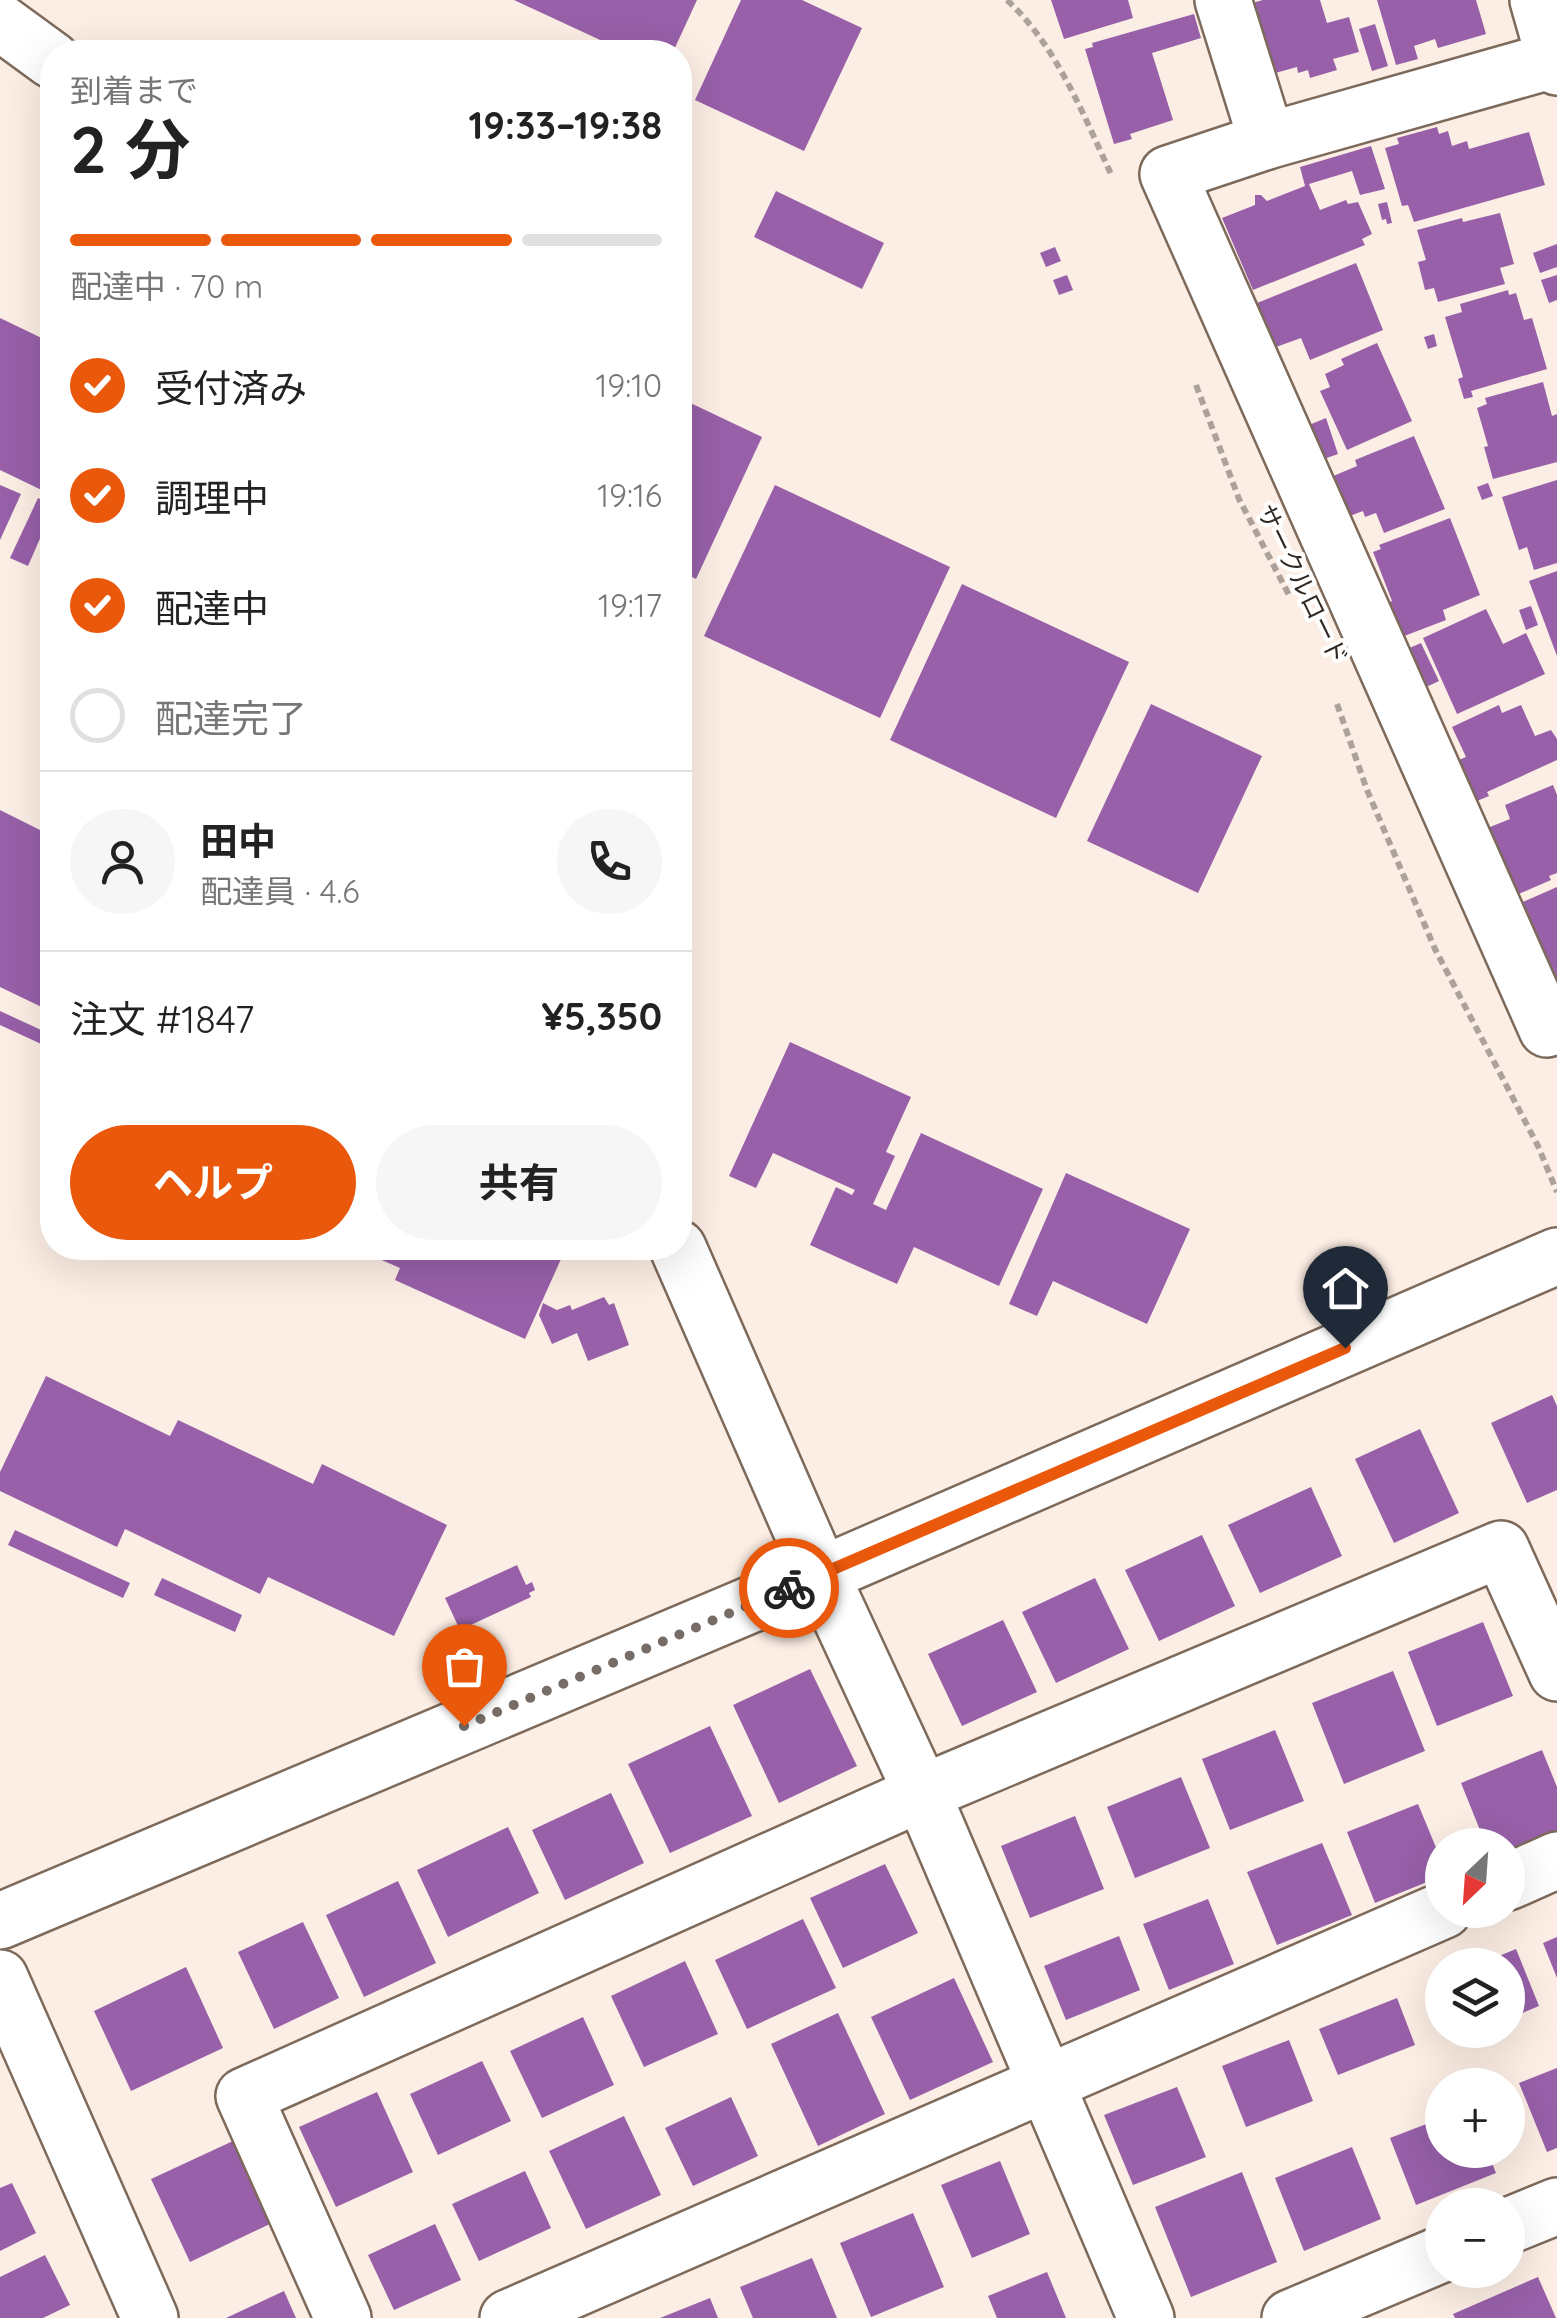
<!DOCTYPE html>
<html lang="ja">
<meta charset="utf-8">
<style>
body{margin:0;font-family:Quicksand,"Noto Sans JP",sans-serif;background:#f6f6f6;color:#222;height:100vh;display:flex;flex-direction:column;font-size:38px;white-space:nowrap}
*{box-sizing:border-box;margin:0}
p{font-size:32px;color:#767676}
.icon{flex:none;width:55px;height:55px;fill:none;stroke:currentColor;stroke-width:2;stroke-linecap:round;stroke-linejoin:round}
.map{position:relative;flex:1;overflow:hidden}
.side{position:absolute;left:40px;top:40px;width:652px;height:1220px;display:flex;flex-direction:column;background:#fff;border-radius:40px;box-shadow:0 10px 40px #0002}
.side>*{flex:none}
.needle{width:65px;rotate:205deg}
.fabs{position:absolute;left:1425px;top:1828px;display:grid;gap:20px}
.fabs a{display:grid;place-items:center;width:100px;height:100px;border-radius:50%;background:#fff;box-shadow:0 10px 40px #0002;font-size:50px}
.pin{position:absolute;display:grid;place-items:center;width:85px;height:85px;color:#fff;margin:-102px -42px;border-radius:50% 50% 50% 0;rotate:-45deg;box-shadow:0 0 10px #0007}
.pin .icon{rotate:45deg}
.courier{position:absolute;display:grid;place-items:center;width:100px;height:100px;margin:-50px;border:8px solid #ea580c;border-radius:50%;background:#fff;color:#222;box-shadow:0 2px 12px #0007}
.summary em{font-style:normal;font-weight:700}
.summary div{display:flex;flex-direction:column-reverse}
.summary{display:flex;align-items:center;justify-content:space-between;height:170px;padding:0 30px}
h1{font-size:65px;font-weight:700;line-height:75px}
.bar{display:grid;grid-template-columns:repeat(4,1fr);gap:15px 10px;align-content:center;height:120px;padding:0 30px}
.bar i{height:12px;border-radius:8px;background:#e0e0e0}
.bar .current{background:#ea580c}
.bar p{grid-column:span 4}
.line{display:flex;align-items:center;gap:25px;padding:0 30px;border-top:2px solid #e0e0e0}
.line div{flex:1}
.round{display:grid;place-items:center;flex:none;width:105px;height:105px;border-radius:52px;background:#f6f6f6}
ol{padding:0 30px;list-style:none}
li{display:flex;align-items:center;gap:30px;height:110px}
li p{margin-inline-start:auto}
li .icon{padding:10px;border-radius:50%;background:#ea580c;color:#fff;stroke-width:4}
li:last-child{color:#767676}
li i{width:55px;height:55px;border:5px solid #e0e0e0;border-radius:50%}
.primary-button{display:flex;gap:20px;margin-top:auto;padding:20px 30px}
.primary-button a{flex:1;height:115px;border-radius:60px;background:#ea580c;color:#fff;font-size:40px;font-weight:700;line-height:115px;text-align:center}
.primary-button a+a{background:#f6f6f6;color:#222}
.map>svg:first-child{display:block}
.building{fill:#9760a9}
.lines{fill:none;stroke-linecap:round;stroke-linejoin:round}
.street-casing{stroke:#7d6a5b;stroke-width:60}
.secondary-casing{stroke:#7d6a5b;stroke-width:60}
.path{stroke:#ada299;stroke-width:6;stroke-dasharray:8 5;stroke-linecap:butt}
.street{stroke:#fff;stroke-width:55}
.secondary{stroke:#fff;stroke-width:55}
.done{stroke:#776d66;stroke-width:10;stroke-dasharray:0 18}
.route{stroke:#ea580c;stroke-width:12}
.labels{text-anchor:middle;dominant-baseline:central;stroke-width:8;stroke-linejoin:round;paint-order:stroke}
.street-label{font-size:25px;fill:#302822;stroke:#fff}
</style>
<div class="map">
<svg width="1557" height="2318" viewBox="0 0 1557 2318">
<rect width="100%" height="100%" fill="#fceee4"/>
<g class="building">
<path d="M514,0H697L673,52H626Z"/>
<path d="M741,0H802L862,28L804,151L695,100Z"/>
<path d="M1051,0H1128L1133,18L1064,39Z"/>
<path d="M1263,0H1320L1327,23L1349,17L1359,52L1333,59L1337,70L1310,78L1308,70L1298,73L1297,67L1268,75L1248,4Z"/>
<path d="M1377,0H1476L1486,34L1438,48L1435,39L1414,46L1418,59L1396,65Z"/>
<path d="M1194,14L1201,38L1152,53L1173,120L1130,134L1132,139L1114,144L1085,49L1093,47L1092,43Z"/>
<path d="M1375,24L1388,66L1372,71L1359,29Z"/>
<path d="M1437,127L1439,134L1448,131L1452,146L1467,141L1469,149L1529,132L1545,185L1414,222L1408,205L1402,206L1385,148L1399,144L1397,138Z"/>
<path d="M1371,146L1385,189L1360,195L1352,171L1309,184L1320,210L1346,200L1348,204L1358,202L1372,234L1362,239L1365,245L1253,290L1222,218L1255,205V195H1261L1267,201L1305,186L1300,167Z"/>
<path d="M776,191L884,243L862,289L754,237Z"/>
<path d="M1387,202L1392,223L1387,224L1386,219L1382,220L1378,204Z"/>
<path d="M1500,213L1514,264L1500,268L1505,284L1438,302L1434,288L1425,290L1418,262L1426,260L1417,230L1462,218L1463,222Z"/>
<path d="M1557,244V267L1540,273L1533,253Z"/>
<path d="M1055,247L1061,261L1046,267L1040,253Z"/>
<path d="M1356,263L1383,330L1310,360L1301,338L1276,347L1257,303Z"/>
<path d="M1067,275L1073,290L1059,295L1053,280Z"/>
<path d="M1557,275V300L1549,303L1541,280Z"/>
<path d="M1508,290L1509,295L1516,293L1524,320L1532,318L1547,369L1471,391L1473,397L1464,399L1458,379L1463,377L1445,317L1462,312L1460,304Z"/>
<path d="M0,318L52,343V495L0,470Z"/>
<path d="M1434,334L1437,346L1428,349L1424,337Z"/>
<path d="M1377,343L1412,421L1347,450L1320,391L1330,387L1325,374L1344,365L1341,359Z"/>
<path d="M1543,382L1552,416L1557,414V462L1493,479L1484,447L1488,446L1477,408L1487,404L1485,398Z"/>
<path d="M680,398L762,437L696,579L680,571Z"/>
<path d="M1326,418L1338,454L1321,460L1309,425Z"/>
<path d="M1414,436L1445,509L1384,533L1376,513L1365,517L1363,511L1347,517L1331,477L1357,466L1355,460Z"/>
<path d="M1557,480V563L1534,570L1527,547L1519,550L1502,497Z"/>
<path d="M1488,483L1493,496L1482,500L1477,487Z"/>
<path d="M0,485L21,494L0,540Z"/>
<path d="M775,485L950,567L880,718L704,636Z"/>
<path d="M38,498L52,505V511L28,566L10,558Z"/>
<path d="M1450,518L1480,595L1443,610L1446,620L1399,638L1385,604L1392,601L1373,552L1381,549L1379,545Z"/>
<path d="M1557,571V656L1529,581Z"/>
<path d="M962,584L1129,662L1056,818L890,740Z"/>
<path d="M1531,606L1538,625L1526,630L1519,610Z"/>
<path d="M1486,609L1503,644L1526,633L1545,674L1457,714L1423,638Z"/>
<path d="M1421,643L1439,681L1422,689L1405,650Z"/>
<path d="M1151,704L1262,756L1198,893L1087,841Z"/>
<path d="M1499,705L1502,713L1521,705L1535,736L1551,730L1557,739V760L1487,792L1489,796L1472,803L1454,762L1466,757L1452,727Z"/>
<path d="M1553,785L1557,795V873L1549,876L1551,880L1514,896L1485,829L1510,819L1505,805Z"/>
<path d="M0,810L52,836V1012L0,987Z"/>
<path d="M1557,887V978L1552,967L1546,969L1518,904Z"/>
<path d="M0,1011L52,1035V1049L0,1025Z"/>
<path d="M790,1042L911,1097L886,1152L895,1156L873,1204L886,1210L921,1133L1043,1189L999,1286L914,1247L897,1284L810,1245L836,1187L852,1195L855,1190L773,1153L756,1188L729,1176Z"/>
<path d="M1066,1173L1190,1229L1147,1324L1053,1281L1037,1316L1009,1304Z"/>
<path d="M354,1248H566L525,1339L395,1280L400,1268Z"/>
<path d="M604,1297L609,1305L614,1303L629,1345L588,1361L577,1333L552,1344L539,1315L543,1303L557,1310L570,1305L572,1310Z"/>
<path d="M46,1376L170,1436L178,1420L313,1484L322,1464L447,1525L394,1636L268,1577L260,1594L125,1529L117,1547L0,1491V1472Z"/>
<path d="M1552,1395L1557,1406V1490L1527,1503L1491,1423Z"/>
<path d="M1420,1429L1459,1513L1394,1543L1355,1459Z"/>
<path d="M1311,1487L1342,1556L1260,1593L1228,1525Z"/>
<path d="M15,1530L130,1583L123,1598L8,1545Z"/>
<path d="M1202,1535L1235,1606L1159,1641L1125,1570Z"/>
<path d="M517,1565L526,1585L532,1582L535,1590L529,1593L531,1597L460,1630L445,1598Z"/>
<path d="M162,1578L242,1615L235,1632L154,1595Z"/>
<path d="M1095,1578L1129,1649L1056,1683L1022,1612Z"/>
<path d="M1003,1620L1037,1692L962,1726L928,1654Z"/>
<path d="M1483,1622L1513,1696L1437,1726L1408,1652Z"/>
<path d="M810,1669L857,1766L779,1803L733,1705Z"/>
<path d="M1393,1671L1425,1751L1344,1784L1312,1703Z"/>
<path d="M710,1726L752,1816L670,1853L628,1764Z"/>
<path d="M1275,1730L1304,1801L1230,1830L1202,1759Z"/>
<path d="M1542,1750L1557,1787V1832L1508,1851V1845H1486L1461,1783Z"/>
<path d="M1181,1777L1210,1848L1135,1878L1107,1807Z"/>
<path d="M611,1793L644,1863L565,1900L532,1830Z"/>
<path d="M1418,1804L1442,1862V1876L1375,1903L1347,1832Z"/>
<path d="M1075,1816L1104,1889L1030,1918L1001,1846Z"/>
<path d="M508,1827L539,1893L448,1937L417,1870Z"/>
<path d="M1322,1843L1352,1915L1277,1945L1247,1872Z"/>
<path d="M885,1864L918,1933L843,1968L810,1898Z"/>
<path d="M398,1881L436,1963L364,1997L326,1915Z"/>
<path d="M1208,1899L1234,1964L1169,1990L1143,1924Z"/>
<path d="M803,1919L836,1988L747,2029L715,1960Z"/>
<path d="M303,1922L339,1998L274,2029L238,1952Z"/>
<path d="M1119,1936L1140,1990L1066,2020L1044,1966Z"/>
<path d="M1557,1937V1978L1543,1943Z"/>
<path d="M1516,1949L1539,2006L1508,2019V1965H1477Z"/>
<path d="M685,1961L718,2034L644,2067L611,1996Z"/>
<path d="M186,1967L223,2048L131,2091L94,2011Z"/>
<path d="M954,1978L993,2062L910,2100L871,2017Z"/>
<path d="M1442,1979V2022L1427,1985Z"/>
<path d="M1397,1998L1415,2045L1338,2075L1319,2029Z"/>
<path d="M838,2013L885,2114L818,2146L771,2044Z"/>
<path d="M583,2017L614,2085L542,2118L510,2051Z"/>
<path d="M1446,2030H1478L1450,2041Z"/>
<path d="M1289,2040L1313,2101L1246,2127L1222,2066Z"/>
<path d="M482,2061L511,2121L438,2155L410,2094Z"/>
<path d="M1557,2068V2148L1547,2152L1519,2083Z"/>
<path d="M1177,2087L1206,2157L1133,2185L1104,2115Z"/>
<path d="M377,2092L413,2172L336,2207L299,2127Z"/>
<path d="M731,2097L758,2156L693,2186L665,2128Z"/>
<path d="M624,2116L661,2195L586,2229L549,2151Z"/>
<path d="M1442,2118V2150H1487L1496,2173L1416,2205L1390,2138Z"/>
<path d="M233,2141L272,2223L190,2262L151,2179Z"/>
<path d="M1352,2147L1381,2219L1304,2251L1275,2178Z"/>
<path d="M1000,2161L1030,2234L972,2258L941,2185Z"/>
<path d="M525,2171L551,2228L479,2261L452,2204Z"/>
<path d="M1242,2172L1277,2262L1191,2297L1155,2207Z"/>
<path d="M12,2183L36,2233L0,2251V2188Z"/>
<path d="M913,2213L944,2287L871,2317L840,2243Z"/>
<path d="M435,2224L461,2280L394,2310L368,2255Z"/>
<path d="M45,2255L70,2305L43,2318H0V2277Z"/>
<path d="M812,2258L837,2318H753L740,2287Z"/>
<path d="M1047,2272L1066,2318H997L988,2296Z"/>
<path d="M1538,2277L1556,2318H1455L1453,2314Z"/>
<path d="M284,2291L296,2318H226Z"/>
<path d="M710,2298L718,2318H660Z"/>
</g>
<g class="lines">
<g class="street-casing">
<g id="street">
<path d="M1223,0L1267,141"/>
<path d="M1538,0L1557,67"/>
<path d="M1557,59L1267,141L1168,174L1547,1029L1557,1024"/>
<path d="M821,1575L922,1793L1146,2318"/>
<path d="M1508,1882L1557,1860"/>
<path d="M1508,2226L1557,2206"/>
<path d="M343,2318L244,2096L922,1793L1501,1549L1557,1673"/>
<path d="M508,2318L1444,1910"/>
<path d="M1290,2318L1442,2254"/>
</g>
</g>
<g class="secondary-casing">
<g id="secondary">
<path d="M0,22L52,60"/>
<path d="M678,1248L821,1575"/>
<path d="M0,1921L821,1575L1557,1256"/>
<path d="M0,1978L150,2318"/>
</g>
</g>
<g class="path">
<path d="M1007,0C1056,45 1083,114 1111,174"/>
<path d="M1196,385L1239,499L1290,597"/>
<path d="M1337,704L1367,790L1435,949L1538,1146L1557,1192"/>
</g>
<use href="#street" class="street"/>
<use href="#secondary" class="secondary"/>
</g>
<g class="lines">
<path class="done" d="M464,1726L789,1588"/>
<path class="route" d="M789,1588L1345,1348"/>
</g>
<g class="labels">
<g class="street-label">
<text transform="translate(1303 584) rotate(64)">サークルロード</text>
</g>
</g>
</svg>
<div class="fabs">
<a><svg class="needle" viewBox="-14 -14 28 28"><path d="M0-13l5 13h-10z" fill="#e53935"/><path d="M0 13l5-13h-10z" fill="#767676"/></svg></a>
<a><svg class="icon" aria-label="layers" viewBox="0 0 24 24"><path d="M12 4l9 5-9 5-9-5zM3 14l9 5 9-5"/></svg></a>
<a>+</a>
<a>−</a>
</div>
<div class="pin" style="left:464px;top:1726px;background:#ea580c"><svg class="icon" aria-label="bag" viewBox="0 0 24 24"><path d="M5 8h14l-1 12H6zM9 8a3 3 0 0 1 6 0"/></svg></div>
<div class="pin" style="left:1345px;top:1348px;background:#1f2937"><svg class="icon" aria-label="home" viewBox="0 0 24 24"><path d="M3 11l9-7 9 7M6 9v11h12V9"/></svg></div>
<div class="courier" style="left:789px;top:1588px"><svg class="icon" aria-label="bike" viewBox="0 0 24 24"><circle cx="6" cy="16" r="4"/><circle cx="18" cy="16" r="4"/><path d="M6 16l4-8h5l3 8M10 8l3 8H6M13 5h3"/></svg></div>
<section class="side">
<div class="summary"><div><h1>2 分</h1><p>到着まで</p></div><em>19:33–19:38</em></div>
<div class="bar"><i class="current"></i><i class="current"></i><i class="current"></i><i></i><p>配達中 · 70 m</p></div>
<ol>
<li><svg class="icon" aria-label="check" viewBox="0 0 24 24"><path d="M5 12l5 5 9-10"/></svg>受付済み<p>19:10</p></li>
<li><svg class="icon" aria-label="check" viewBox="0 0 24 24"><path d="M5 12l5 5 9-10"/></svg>調理中<p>19:16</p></li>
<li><svg class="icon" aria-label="check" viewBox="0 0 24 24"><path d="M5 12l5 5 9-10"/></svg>配達中<p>19:17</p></li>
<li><i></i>配達完了</li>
</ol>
<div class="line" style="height:180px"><a class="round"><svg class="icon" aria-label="person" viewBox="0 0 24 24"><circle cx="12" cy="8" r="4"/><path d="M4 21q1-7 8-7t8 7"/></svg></a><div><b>田中</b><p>配達員 · 4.6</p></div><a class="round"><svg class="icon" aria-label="phone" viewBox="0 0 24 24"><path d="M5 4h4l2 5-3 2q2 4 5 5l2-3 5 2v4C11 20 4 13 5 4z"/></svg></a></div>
<div class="line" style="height:130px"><div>注文 #1847</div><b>¥5,350</b></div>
<div class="primary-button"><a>ヘルプ</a><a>共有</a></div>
</section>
</div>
